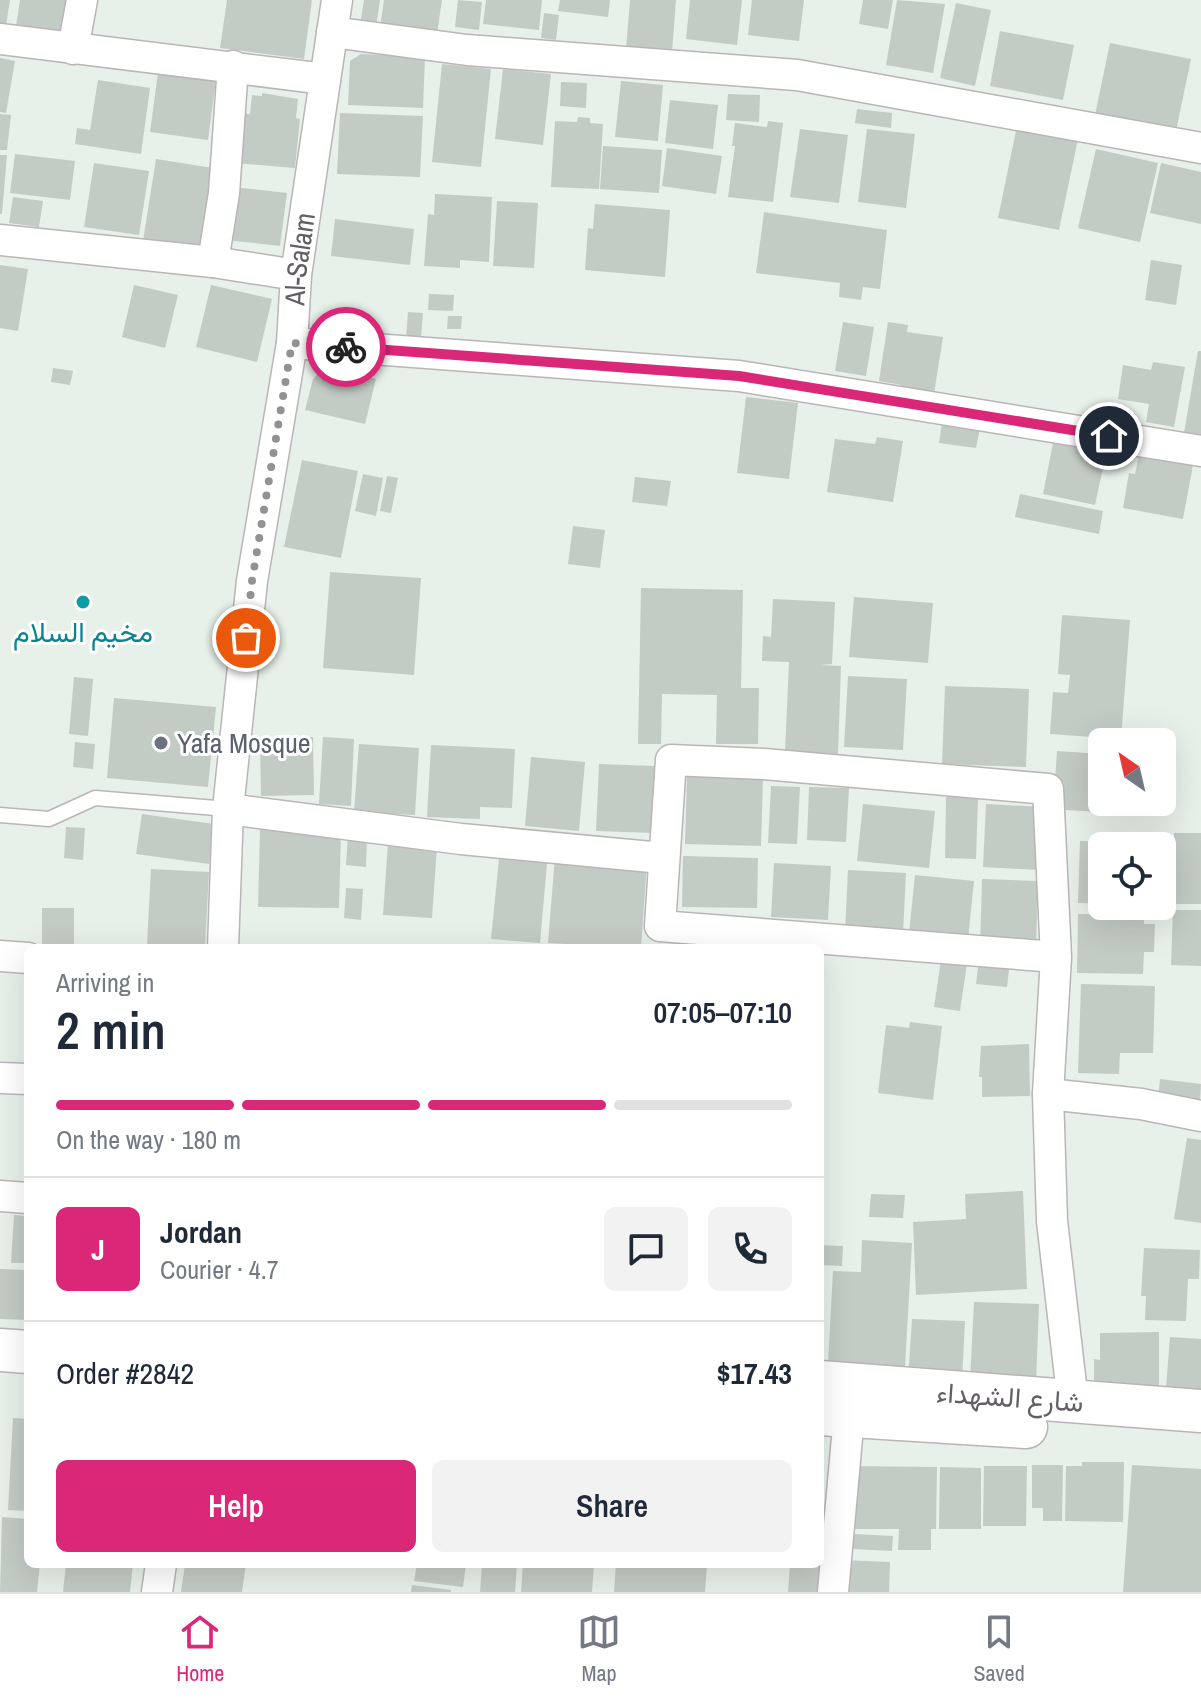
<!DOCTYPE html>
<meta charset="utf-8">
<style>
body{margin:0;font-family:"Archivo Narrow",Vazirmatn,sans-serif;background:#f2f2f3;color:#1f2937;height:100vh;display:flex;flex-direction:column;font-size:30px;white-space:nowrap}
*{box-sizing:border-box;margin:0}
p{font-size:26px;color:#747a83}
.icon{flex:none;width:44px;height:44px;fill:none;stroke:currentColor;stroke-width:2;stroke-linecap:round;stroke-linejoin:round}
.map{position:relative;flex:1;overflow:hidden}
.drawer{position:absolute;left:24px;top:944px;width:800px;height:624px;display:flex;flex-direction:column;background:#fff;border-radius:12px;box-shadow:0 8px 32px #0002}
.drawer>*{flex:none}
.needle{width:52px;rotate:326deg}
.tools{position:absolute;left:1088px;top:728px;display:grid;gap:16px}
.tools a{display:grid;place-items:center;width:88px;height:88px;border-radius:12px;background:#fff;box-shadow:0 8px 32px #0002;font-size:40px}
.pin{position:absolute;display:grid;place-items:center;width:68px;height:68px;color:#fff;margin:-34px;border:4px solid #fff;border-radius:50%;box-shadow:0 2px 8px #0007}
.courier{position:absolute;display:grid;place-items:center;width:80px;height:80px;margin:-40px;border:6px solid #db2777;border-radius:50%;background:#fff;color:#222;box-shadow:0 2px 10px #0007}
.head em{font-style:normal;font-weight:600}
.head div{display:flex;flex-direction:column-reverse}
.head{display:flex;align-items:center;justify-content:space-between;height:136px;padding:0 32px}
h1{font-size:52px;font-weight:600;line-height:60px}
.bar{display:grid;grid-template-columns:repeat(4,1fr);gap:12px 8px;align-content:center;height:96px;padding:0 32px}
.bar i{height:10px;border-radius:6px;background:#e0e1e3}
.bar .selected{background:#db2777}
.bar p{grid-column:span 4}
.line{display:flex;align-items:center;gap:20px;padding:0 32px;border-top:2px solid #e0e1e3}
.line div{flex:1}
.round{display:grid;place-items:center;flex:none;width:84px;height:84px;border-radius:12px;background:#f2f2f3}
.primary-button{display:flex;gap:16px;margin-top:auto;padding:16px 32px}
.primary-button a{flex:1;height:92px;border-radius:12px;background:#db2777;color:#fff;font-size:32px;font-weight:600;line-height:92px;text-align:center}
.primary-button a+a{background:#f2f2f3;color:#1f2937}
.dock{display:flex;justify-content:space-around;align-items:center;height:112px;border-top:2px solid #e0e1e3;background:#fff;font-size:22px;color:#747a83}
.dock a{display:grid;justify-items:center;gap:4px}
.dock .selected{color:#db2777}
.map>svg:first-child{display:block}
.building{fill:#c3cbc5}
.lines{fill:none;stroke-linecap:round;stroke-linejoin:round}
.lane-casing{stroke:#bbb4ba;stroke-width:17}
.street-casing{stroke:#bbb4ba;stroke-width:33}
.secondary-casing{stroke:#bbb3ba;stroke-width:45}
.lane{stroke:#fff;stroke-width:14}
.street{stroke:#fff;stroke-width:30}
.secondary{stroke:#fff;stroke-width:42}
.done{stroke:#939194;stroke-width:8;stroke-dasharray:0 14.4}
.route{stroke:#db2777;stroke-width:10}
.culture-dot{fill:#0f9aa8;stroke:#fff;stroke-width:3}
.worship-dot{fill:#6b7280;stroke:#fff;stroke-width:3}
.labels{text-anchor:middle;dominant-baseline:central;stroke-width:6;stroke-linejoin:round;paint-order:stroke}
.street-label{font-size:28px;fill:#665e66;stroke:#fff}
.culture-label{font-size:28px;fill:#0d838f;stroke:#fff}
.worship-label{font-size:28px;fill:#5b616d;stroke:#fff;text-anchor:start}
</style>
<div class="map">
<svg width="1201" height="1592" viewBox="0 0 1201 1592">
<rect width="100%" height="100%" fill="#e7f0e9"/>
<g class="building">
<path d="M0,0H10L6,26L0,25Z"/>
<path d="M20,0H70L65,34L16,27Z"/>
<path d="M227,0H312L304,59L220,48Z"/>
<path d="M364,0H380L376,27L360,25Z"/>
<path d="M384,0H442L437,34L380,27Z"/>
<path d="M458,0L482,2L479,30L455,27Z"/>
<path d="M486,0H542L539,30L483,24Z"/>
<path d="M560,0H610L608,17L558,11Z"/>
<path d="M630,0H676L672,52L626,49Z"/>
<path d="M690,0H742L737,45L686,39Z"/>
<path d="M752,0H804L799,41L748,35Z"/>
<path d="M863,0H893L888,29L859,24Z"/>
<path d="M897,0L945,4L933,73L886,65Z"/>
<path d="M956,3L991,10L975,86L940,78Z"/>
<path d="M544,13L559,15L556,40L541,38Z"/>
<path d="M1000,31L1074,45L1063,100L990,86Z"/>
<path d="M1110,43L1191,59L1176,131L1095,115Z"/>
<path d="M361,54L425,57L423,108L348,105L350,61Z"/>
<path d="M0,58L15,61L6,113L0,112Z"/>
<path d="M442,64L491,69L481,167L432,162Z"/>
<path d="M503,69L551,74L543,145L495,139Z"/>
<path d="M158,73L216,80L208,140L150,132Z"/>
<path d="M98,80L150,88L141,154L75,144L77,128L90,130Z"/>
<path d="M621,81L663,85L658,141L615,137Z"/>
<path d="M561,82L587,83L586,108L560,106Z"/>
<path d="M262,93L298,99L296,118L300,119L295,168L235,163L240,113L250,114L252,95L262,96Z"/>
<path d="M728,94L760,95L759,122L726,120Z"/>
<path d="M670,100L718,105L713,149L665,143Z"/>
<path d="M857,109L892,113L891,128L855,123Z"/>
<path d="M340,113L423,116L420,177L337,174Z"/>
<path d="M0,114L11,115L7,150H0Z"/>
<path d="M578,117L590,118V123L603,124L599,189L551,187L555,121L577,122Z"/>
<path d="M768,121L783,123L773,202L728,197L735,146H732L735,123L767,127Z"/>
<path d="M1017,126L1078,139L1059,230L998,218Z"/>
<path d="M800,129L848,135L839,203L790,197Z"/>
<path d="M867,129L915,134L906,208L858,202Z"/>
<path d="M603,146L662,150L659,193L600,189Z"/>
<path d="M667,148L722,156L716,194L662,186Z"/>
<path d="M1096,149L1158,163L1140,242L1078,228Z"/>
<path d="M15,154L75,161L70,200L10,193Z"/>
<path d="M0,155H7L2,214H0Z"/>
<path d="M156,159L213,168L201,250L143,241Z"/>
<path d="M94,163L149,171L139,235L84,227Z"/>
<path d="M1161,163L1201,172V224L1150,213Z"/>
<path d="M233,187L287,193L280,246L226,240Z"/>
<path d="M435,194L492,197L489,262L460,260V268L424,266L428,214L434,215Z"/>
<path d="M13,197L43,201L39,227L9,223Z"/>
<path d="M497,201L538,203L534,268L493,266Z"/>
<path d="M595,204L670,210L665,277L585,270L588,228L593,229Z"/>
<path d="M764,212L887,230L880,289L863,287L861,300L839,297L840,283L756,273Z"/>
<path d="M335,219L414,229L410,265L331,256Z"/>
<path d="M1151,260L1182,265L1176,305L1145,300Z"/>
<path d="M0,265L28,269L18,331L0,328Z"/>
<path d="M134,285L178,295L165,348L122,337Z"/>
<path d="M211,285L272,299L257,362L196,347Z"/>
<path d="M429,294L454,295L453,311L428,310Z"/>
<path d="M408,312L423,313L421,338H406Z"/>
<path d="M448,316H462L461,329H447Z"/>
<path d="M843,322L874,327L866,376L835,371Z"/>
<path d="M888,322L908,325L907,332L943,337L934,394L900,389L901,385L879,381Z"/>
<path d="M1198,351H1201V436L1184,433Z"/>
<path d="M1153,362L1185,367L1174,427L1146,422L1149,404L1118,399L1123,365L1151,370Z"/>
<path d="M325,367L376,379L365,424L305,410L313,379Z"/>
<path d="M53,368L73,371L70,385L51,382Z"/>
<path d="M746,397L798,403L789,479L737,473Z"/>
<path d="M942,423L980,428L976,448L939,443Z"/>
<path d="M877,437L903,441L893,502L827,492L835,439L875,444Z"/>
<path d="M1054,438L1107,449L1095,505L1043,494Z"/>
<path d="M1139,455L1193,465L1183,519L1123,508L1129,473L1135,474Z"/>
<path d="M302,460L358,471L341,558L284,547Z"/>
<path d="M363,474L383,478L376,516L355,511Z"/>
<path d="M387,476L398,478L391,513L380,511Z"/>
<path d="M635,477L671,481L667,506L632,502Z"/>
<path d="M1020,494L1103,511L1099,534L1015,517Z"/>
<path d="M573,526L605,530L600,568L568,564Z"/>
<path d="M330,572L421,578L414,675L323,668Z"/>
<path d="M641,588L743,590L741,688H759L758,744H716L717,695L662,694L661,744H638Z"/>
<path d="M854,597L933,603L928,663L849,657Z"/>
<path d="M773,599L835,602L832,664L821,665L841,666L838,754L785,752L789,662L762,661L763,636L771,637Z"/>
<path d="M1062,615L1130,620L1121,739L1050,734L1053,692L1068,693L1070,675L1058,674Z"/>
<path d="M848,676L907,679L903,750L844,747Z"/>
<path d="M74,677L93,679L88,736L69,734Z"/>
<path d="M945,686L1029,689L1026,767L942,764Z"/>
<path d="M114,698L216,707L208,787L107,778Z"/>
<path d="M313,737L314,795L261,796L260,738Z"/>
<path d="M323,737L354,739L351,806L319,804Z"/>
<path d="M75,742L95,744L93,769L73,767Z"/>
<path d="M359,744L419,748L415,815L354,812Z"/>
<path d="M431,745L515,749L512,808L480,807V819L427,817Z"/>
<path d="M1057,751L1102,754V802H1118L1117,813L1065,810L1054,798Z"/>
<path d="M531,757L585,762L579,831L525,826Z"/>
<path d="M599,764L655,766L652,833L596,831Z"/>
<path d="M687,775L763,777L761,846L685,844Z"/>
<path d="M771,786L800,787L797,844L768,843Z"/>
<path d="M809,787L849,788L846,842L807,840Z"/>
<path d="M946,797H978L976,859L945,858Z"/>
<path d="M863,804L935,811L929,868L857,861Z"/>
<path d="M986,804L1043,807L1039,870L983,867Z"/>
<path d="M142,814L214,824L209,864L136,854Z"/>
<path d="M66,827L85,828L83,860L64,858Z"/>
<path d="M260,830L341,831L339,908L258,907Z"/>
<rect x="1174" y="833" width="27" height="71"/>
<path d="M348,835L367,837L366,867L346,865Z"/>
<path d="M1080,841L1158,843V846H1102V904L1078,903Z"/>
<path d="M388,843L437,846L432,918L383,915Z"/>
<path d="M555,856L647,862L641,948L548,943Z"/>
<path d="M683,856L758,858L757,908L682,907Z"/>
<path d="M499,859L547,863L540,943L491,939Z"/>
<path d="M774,863L831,866L828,920L771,917Z"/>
<path d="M151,869L209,872L205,947L147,945Z"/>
<path d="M848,870L906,873L903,934L845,932Z"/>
<path d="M915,875L974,881L968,939L909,933Z"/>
<path d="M982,879L1038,881L1036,950L980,949Z"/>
<path d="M346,888L363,889L361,920L344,918Z"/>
<path d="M42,908H74V944L42,945Z"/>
<path d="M1173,910H1201V966L1171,965Z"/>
<path d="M1078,914L1144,915V924H1155L1154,952H1144L1143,974L1077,973Z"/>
<path d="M979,959L1010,961L1007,987L976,984Z"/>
<path d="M941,960L967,964L960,1011L934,1007Z"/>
<path d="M1081,984L1155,986L1153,1053H1120L1119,1074L1078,1073Z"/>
<path d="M910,1022L942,1026L933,1100L878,1093L886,1025L909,1028Z"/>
<path d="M1029,1044L1030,1096L982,1097V1077H979L981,1046Z"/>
<path d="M1160,1079L1201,1084L1200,1103L1158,1098Z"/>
<path d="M1187,1138L1201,1140V1223L1174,1219Z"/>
<path d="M1023,1191L1027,1289L916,1295L913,1222L966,1219L965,1194Z"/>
<path d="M871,1194L905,1195L903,1218L869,1217Z"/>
<path d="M14,1215L28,1216V1263H11Z"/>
<path d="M862,1240L912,1243L905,1367L828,1363L833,1271L861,1272Z"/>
<path d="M820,1245L843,1246L842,1266L820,1265Z"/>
<path d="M1144,1248L1200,1250L1199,1279H1188L1186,1321L1145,1320L1146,1296H1141Z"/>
<path d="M0,1269L28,1270V1320L0,1319Z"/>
<path d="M974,1302L1039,1304L1036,1384L970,1381Z"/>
<path d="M912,1319L965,1321L962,1380L908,1378Z"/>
<path d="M1159,1332V1389L1094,1385V1359L1100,1360V1333Z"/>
<path d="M1170,1337L1201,1339V1390L1166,1388Z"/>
<path d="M13,1418L28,1419V1511L8,1510Z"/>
<path d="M1082,1462H1124L1123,1522L1065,1521L1066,1466H1082Z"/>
<path d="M1032,1465H1063L1062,1521H1043V1508H1032Z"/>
<path d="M1132,1465L1201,1469V1592H1123Z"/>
<path d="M850,1466L937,1467L936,1529H931V1550H898L899,1529H849Z"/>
<path d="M984,1466H1027L1026,1526H983Z"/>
<path d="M940,1467L981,1468V1529H939Z"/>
<path d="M2,1517L28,1519V1564H40L37,1592H0Z"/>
<path d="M854,1534L893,1536L892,1551L853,1549Z"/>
<path d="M820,1559L828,1560L825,1592H788L790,1564H820Z"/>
<path d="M842,1560L890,1562L889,1592H841Z"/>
<path d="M66,1564H133L130,1592H63Z"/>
<path d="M185,1564H246L242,1592H181Z"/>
<path d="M417,1564H466L463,1587L414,1581Z"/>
<path d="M482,1564H517L515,1592H480Z"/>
<path d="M523,1564H594L592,1592H521Z"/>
<path d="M616,1564H707L705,1592H614Z"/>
<path d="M412,1585L451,1590V1592H411Z"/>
</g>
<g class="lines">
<g class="lane-casing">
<path id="lane" d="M0,815L49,819L95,798L228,809"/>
</g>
<g class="street-casing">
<g id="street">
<path d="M332,32L467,50L797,75L1201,148"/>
<path d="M0,39L325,79"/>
<path d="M73,49L82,0"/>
<path d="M0,240L213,262L296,275"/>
<path d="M213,262L224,193L233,66"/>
<path d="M292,343L739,376L1201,451"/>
<path d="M228,809L461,839L662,858"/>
<path id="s1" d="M223,948L228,809L252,581L292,343L296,275L337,0"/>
<path d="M0,956L28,958"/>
<path d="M1056,957L660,926L671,760L764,764L1048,789L1056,957L1048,1094L1052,1221L1073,1402"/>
<path d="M0,1078L28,1079"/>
<path d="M1048,1094L1141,1104L1201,1116"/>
<path d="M0,1196L28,1198"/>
<path d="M157,1592L161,1564"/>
<path d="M833,1592L849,1416"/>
</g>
</g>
<g class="secondary-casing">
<g id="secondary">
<path d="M0,1350L28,1352"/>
<path d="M820,1382L1201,1411"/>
<path d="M820,1414L1026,1427"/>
</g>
</g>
<use href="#lane" class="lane"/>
<use href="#street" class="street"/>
<use href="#secondary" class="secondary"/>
</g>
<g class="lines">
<path class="done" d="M246,638L252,581L292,343L346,347"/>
<path class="route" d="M346,347L739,376L1109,436"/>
</g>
<circle class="culture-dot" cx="83" cy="602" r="8"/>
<circle class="worship-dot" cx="161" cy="743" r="8"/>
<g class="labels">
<g class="street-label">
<text stroke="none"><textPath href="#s1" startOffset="694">Al-Salam</textPath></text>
<text transform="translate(1010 1397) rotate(4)">شارع الشهداء</text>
</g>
<g class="culture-label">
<text x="83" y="632">مخيم السلام</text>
</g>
<g class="worship-label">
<text x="177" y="743">Yafa Mosque</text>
</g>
</g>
</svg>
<div class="tools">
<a><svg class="needle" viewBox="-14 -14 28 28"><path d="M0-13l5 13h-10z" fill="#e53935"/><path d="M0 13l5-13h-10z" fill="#747a83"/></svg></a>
<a><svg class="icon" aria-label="locate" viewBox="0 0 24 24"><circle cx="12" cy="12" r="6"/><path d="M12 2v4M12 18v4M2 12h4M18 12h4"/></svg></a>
</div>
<div class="pin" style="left:246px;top:638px;background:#ea580c"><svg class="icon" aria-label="bag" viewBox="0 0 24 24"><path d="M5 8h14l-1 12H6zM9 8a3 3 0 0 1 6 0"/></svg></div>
<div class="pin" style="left:1109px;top:436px;background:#1f2937"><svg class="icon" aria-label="home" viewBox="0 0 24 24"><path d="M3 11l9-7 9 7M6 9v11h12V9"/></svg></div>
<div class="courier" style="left:346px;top:347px"><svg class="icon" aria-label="bike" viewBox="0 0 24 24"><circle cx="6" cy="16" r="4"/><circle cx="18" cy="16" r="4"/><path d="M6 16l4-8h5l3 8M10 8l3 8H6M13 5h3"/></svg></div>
<section class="drawer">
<div class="head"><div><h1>2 min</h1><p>Arriving in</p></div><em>07:05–07:10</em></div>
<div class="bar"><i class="selected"></i><i class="selected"></i><i class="selected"></i><i></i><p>On the way · 180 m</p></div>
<div class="line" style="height:144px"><b class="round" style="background:#db2777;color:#fff">J</b><div><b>Jordan</b><p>Courier · 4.7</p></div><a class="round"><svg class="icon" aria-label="chat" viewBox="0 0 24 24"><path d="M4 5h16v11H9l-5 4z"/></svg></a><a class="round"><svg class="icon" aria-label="phone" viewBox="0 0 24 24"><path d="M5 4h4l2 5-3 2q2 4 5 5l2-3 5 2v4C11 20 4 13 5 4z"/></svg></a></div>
<div class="line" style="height:104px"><div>Order #2842</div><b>$17.43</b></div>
<div class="primary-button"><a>Help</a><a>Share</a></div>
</section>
</div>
<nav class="dock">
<a class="selected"><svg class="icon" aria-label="home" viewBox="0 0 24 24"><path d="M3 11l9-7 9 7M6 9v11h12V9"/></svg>Home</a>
<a><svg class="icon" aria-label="map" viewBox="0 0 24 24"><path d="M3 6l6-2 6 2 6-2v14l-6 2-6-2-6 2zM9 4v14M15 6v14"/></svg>Map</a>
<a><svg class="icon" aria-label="saved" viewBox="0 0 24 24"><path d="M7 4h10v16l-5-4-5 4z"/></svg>Saved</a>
</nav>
